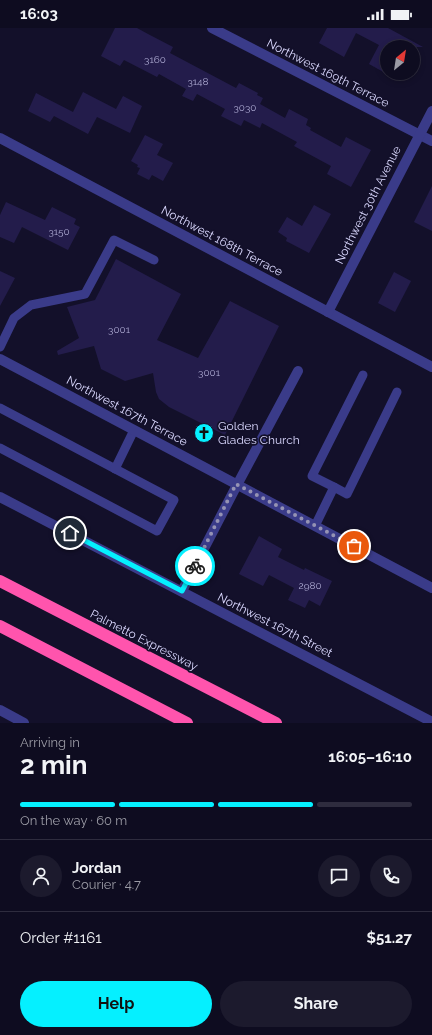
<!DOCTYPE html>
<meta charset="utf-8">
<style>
body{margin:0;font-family:Raleway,sans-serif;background:#1c1a2d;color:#f1f3f6;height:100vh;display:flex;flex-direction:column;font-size:15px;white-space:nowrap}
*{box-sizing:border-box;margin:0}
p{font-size:13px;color:#9b9ba5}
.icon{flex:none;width:22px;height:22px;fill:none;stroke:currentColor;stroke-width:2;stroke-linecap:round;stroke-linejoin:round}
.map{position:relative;height:695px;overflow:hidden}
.side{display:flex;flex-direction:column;background:#0e0c20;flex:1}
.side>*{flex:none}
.needle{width:26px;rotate:30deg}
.fabs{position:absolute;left:380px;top:12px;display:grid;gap:8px}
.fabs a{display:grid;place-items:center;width:40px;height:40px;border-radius:50%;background:#0e0c20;box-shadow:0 2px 6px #0003,0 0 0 1px #2e2c3e;font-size:20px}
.pin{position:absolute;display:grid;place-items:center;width:34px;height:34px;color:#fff;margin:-17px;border:2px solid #fff;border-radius:50%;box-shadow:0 1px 4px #0007}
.courier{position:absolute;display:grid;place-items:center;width:40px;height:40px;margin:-20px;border:3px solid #05f0ff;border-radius:50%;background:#fff;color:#222;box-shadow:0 1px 5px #0007}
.headline em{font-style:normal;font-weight:700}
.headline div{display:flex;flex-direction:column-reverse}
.headline{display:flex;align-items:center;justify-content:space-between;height:68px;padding:0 20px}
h1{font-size:26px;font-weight:700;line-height:30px}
.bar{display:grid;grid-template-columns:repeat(4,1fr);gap:6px 4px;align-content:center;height:48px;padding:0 20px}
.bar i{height:5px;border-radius:3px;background:#2e2c3e}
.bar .on{background:#05f0ff}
.bar p{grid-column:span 4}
.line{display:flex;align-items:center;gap:10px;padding:0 20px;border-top:1px solid #2e2c3e}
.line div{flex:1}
.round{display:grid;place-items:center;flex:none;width:42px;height:42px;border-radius:21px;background:#1c1a2d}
.action{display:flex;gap:8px;margin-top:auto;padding:8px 20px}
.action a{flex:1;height:46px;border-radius:24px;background:#05f0ff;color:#111;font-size:16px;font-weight:700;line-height:46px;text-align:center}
.action a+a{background:#1c1a2d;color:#f1f3f6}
.status{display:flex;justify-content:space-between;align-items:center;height:28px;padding:0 20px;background:#0e0c20;direction:ltr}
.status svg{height:11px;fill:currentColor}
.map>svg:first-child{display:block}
.building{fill:#231c4b}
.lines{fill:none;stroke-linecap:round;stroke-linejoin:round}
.service{stroke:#3a3b89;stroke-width:9}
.minor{stroke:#3a3b89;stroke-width:10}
.tertiary{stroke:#3a3b89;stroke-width:10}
.motorway{stroke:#ff54ad;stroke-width:12}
.done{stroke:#9593b4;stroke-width:4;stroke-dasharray:0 7.2}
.route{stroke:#05f0ff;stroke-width:5}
.labels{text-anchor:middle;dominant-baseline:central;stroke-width:3.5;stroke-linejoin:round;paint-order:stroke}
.number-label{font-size:10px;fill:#adaad2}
.street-label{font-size:12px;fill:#dbd9ff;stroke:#13102a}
.poi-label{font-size:12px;fill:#dbd9ff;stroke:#13102a;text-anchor:start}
</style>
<div class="status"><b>16:03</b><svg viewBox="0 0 49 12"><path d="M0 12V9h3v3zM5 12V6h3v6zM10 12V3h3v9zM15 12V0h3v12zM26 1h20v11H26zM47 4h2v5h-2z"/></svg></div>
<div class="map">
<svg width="432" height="695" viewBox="0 0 432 695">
<rect width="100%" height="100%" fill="#13102a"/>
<g class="building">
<path d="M115,0H137L148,6L173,19L170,25L236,60L239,55L258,65L257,67L263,70L260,76L285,90L289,81L308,91L306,97L311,100L310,102L341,119L346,109L371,122L351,159L327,146L331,138L294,118L297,114L262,95L260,100L244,92L241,98L221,88L225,81L197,66L193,73L182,68L186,61L159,46L157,49L124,32L120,38L101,28Z"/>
<path d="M327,0H388L423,19H387V46L369,36L379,17L356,5L344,29L319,15Z"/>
<path d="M83,64L116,81L123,68L142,78L130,105L97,89L88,106L54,88L50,94L28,83L36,65L73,84Z"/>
<path d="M145,107L163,116L157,127L173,135L163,153L152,147L149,152L137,146L140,140L137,139L138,137L131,133Z"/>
<path d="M432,158V203L414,194Z"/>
<path d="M6,174L45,192L52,179L76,191L74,196L80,199L68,222L22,199L14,215L0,209V187Z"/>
<path d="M314,177L331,186L309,225L286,213L287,210L278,204L287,189L302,198Z"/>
<path d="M116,231L181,266L157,312L198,330L230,273L279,298L225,407L169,379L159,371L156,364L153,345L125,353L101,341L94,318L58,327L57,323L79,310L67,279L95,272Z"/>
<path d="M0,243L15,250L0,278Z"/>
<path d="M394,244L411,253L395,284L378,275Z"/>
<path d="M259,508L282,521L278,529L304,542L305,540L332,553L320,578L309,572L305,580L288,572L294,560L269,547L263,558L239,546Z"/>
</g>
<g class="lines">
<g class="service">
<path d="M0,319L14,290L31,277L85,266L114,212L154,232"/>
<path d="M0,380L174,472L157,503L0,420"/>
<path d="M115,441L134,402"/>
<path d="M334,459L312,448L363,347"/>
<path d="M315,498L334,459L347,466L397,364"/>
</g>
<g class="minor">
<path d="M212,0L432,113"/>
<path d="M0,110L432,339"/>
<path d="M328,284L432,83"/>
<path d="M0,331L432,560"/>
<path d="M182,563L237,457L298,343"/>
</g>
<g class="tertiary">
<path d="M0,469L432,694"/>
<path d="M0,682L24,695"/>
</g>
<g class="motorway">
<path d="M0,553L276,695"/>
<path d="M0,598L187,695"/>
</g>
</g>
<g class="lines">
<path class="done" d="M195,538L236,456L354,518"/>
<path class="route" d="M70,505L182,563L195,538"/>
</g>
<defs>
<g id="church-disc" transform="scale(1)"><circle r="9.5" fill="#05f0ff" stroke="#13102a"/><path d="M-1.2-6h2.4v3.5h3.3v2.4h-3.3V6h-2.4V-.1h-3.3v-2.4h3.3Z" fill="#111"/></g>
</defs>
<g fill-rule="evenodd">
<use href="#church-disc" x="204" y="405"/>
</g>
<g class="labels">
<g class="number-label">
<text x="155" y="31">3160</text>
<text x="198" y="53">3148</text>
<text x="245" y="79">3030</text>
<text x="59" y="203">3150</text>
<text x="119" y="301">3001</text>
<text x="209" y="344">3001</text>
<text x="310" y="557">2980</text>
</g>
<g class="street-label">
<text transform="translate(328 45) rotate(27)">Northwest 169th Terrace</text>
<text transform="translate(368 177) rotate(-63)">Northwest 30th Avenue</text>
<text transform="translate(222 213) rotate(28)">Northwest 168th Terrace</text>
<text transform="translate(127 383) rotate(28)">Northwest 167th Terrace</text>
<text transform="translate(275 597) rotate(27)">Northwest 167th Street</text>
<text transform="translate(144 612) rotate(27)">Palmetto Expressway</text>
</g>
<g class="poi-label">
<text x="218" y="398">Golden<tspan x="218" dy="14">Glades Church</tspan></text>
</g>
</g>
</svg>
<div class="fabs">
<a><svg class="needle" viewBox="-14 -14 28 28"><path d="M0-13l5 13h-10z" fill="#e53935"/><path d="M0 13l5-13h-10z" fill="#9b9ba5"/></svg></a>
</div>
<div class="pin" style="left:354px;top:518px;background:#ea580c"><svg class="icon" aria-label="bag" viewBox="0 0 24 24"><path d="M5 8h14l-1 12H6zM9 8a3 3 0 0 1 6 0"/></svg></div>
<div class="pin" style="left:70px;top:505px;background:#1f2937"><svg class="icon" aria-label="home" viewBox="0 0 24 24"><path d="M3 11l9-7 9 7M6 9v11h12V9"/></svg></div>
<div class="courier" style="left:195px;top:538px"><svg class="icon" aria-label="bike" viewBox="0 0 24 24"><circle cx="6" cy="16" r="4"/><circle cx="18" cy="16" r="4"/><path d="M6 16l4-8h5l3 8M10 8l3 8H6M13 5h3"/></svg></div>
</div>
<section class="side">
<div class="headline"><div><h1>2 min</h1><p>Arriving in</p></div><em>16:05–16:10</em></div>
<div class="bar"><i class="on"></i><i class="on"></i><i class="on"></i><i></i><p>On the way · 60 m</p></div>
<div class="line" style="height:72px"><a class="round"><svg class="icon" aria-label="person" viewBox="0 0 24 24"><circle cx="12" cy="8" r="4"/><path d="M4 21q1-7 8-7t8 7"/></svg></a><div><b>Jordan</b><p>Courier · 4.7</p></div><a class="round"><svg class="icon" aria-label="chat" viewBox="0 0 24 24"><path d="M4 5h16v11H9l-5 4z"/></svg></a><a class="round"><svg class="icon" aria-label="phone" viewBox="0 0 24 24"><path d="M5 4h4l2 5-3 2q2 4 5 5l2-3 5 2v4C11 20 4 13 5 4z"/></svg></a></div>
<div class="line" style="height:52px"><div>Order #1161</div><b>$51.27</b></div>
<div class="action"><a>Help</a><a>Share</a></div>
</section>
